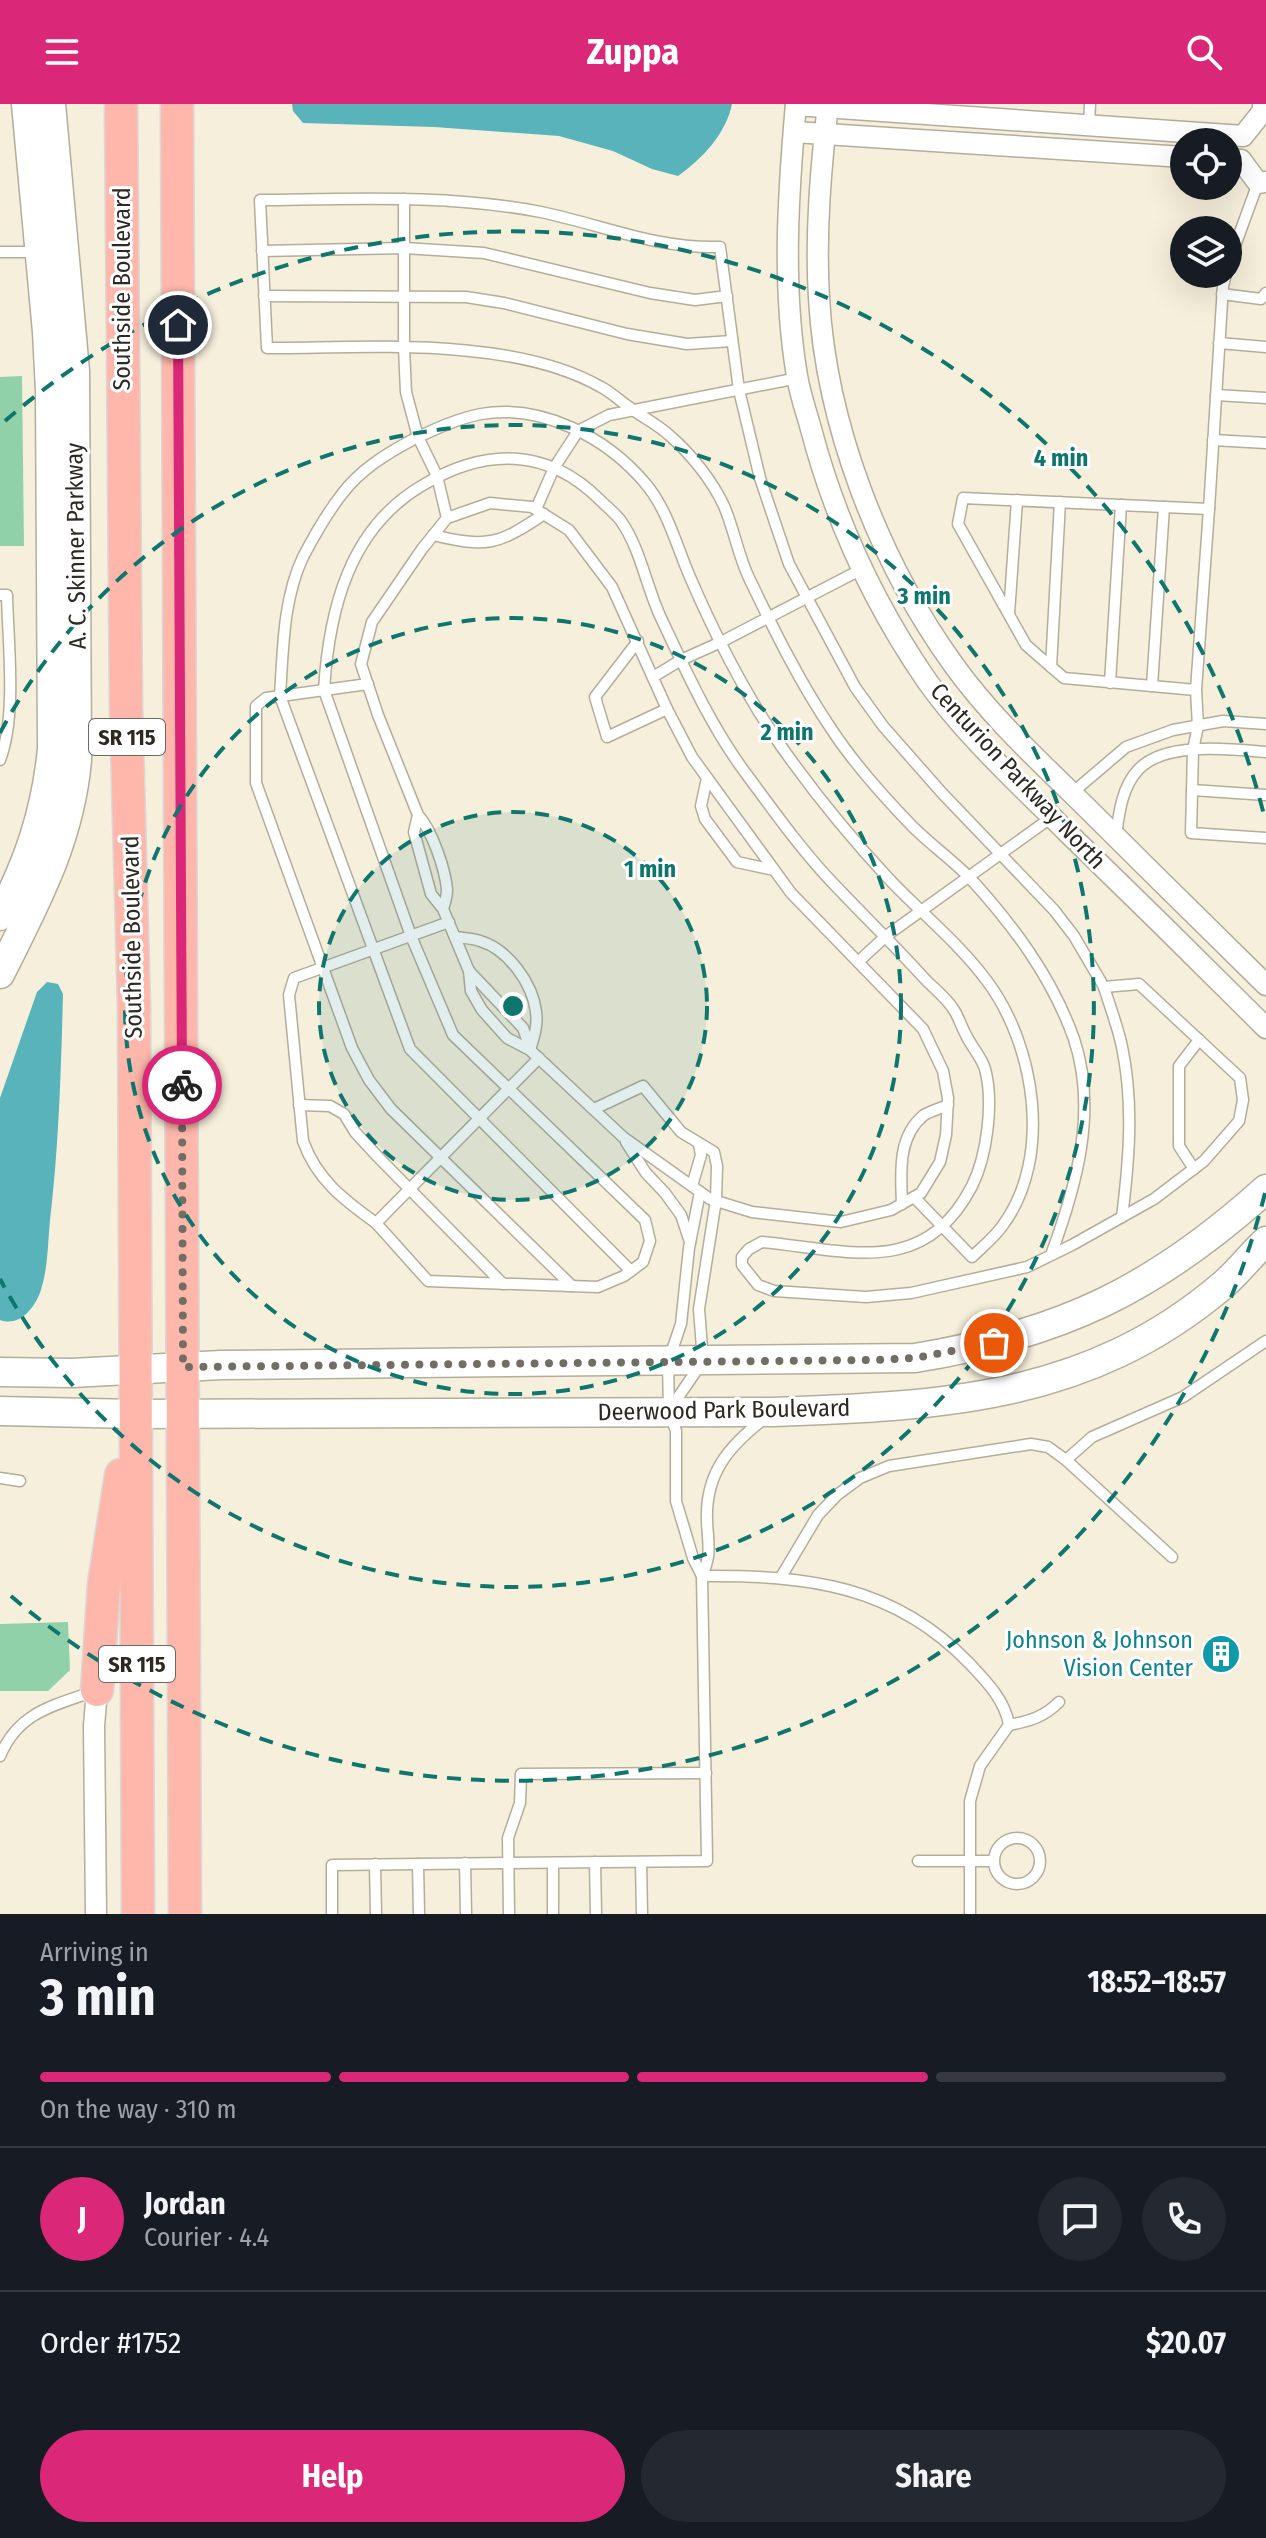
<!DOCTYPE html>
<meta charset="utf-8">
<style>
body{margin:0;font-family:"Fira Sans Condensed",sans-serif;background:#242831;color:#f1f3f6;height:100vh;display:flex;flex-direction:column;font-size:30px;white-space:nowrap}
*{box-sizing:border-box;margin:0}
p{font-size:26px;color:#9ea1a6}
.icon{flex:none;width:44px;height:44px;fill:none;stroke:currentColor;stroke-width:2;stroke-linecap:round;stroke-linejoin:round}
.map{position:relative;height:1810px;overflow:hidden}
.sheet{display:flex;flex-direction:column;background:#171b24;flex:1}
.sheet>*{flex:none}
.tools{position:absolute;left:1170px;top:24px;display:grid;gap:16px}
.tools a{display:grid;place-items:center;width:72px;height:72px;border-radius:50%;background:#171b24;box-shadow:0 8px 32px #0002;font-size:40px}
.pin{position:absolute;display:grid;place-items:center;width:68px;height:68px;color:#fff;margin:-34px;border:4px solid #fff;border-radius:50%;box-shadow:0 2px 8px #0007}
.courier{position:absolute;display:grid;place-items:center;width:80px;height:80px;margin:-40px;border:6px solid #db2777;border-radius:50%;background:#fff;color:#222;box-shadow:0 2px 10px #0007}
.head em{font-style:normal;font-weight:700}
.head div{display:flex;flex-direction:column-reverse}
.head{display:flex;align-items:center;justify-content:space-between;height:136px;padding:0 40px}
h1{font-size:52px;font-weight:700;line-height:60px}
.bar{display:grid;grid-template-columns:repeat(4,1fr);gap:12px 8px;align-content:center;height:96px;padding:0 40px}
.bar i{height:10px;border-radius:6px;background:#363941}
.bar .current{background:#db2777}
.bar p{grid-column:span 4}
.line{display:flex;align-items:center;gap:20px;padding:0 40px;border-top:2px solid #363941}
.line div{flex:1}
.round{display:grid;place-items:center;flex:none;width:84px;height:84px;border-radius:42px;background:#242831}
.action{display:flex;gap:16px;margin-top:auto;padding:16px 40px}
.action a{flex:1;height:92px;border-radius:48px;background:#db2777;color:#fff;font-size:32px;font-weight:700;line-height:92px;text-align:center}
.action a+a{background:#242831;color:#f1f3f6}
header{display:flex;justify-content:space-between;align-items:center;height:104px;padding:0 40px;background:#db2777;color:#fff;font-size:36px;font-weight:700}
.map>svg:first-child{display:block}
.forest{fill:#90d1a9}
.water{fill:#59b3bb}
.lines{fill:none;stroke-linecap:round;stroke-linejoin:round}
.service-casing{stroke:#b4ad9a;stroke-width:13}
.minor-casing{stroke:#b4ad9a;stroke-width:23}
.secondary-casing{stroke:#b4ad9a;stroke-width:31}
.trunk-casing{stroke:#d9d8d7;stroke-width:35}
.service{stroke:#fff;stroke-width:10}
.minor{stroke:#fff;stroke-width:20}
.secondary{stroke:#fff;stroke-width:28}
.trunk{stroke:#feb7aa;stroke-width:32}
.done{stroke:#736e63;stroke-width:8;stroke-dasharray:0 14.4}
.route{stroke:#db2777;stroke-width:10}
.ring{fill:none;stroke:#0f766e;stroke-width:4;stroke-dasharray:14 10}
.labels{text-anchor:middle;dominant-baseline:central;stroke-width:6;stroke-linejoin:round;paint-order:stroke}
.shield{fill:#fff;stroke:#6b6964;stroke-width:2}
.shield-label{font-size:22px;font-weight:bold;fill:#2c2922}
.street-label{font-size:24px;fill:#2c2922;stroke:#fff}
.culture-label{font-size:24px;fill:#0d838f;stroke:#fff;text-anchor:end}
.centre{fill:#0f766e;stroke:#fff;stroke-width:4}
.ring-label{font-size:24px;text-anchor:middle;font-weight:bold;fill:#0f766e;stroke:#fff;stroke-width:6;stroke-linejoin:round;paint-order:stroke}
</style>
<header><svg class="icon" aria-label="menu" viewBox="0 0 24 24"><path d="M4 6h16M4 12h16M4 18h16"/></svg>Zuppa<svg class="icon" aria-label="search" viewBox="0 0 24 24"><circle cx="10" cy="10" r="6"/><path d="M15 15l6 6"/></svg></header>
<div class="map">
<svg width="1266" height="1810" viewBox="0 0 1266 1810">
<rect width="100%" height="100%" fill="#f6efdb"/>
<g class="forest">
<path d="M22,272L24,442H0V273Z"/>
<path d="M68,1518L70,1566L48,1587H0V1520Z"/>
</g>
<g class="water">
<path d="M292,0H732C726,30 702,55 678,72L652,65L613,47L559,32L434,23L303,19L293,7Z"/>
<path d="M47,878L58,880L63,890C61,966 59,1041 50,1116C48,1137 48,1162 42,1182C38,1200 21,1224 0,1216V994L37,888Z"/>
</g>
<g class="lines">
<g class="service-casing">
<g id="service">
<path d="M1089,21L1090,0"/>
<path d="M404,95V244L406,288L418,333L437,372L447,414"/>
<path d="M262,147L404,144L484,149L650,189L695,196L727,192"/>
<path d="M0,148H38"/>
<path d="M1228,161L1258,79"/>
<path d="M1222,190L1261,195L1266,189"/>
<path d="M264,192L466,193L504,199L627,230L687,240L732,237"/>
<path d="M1219,239L1266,243"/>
<path d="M1216,291L1266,294"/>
<path d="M1213,336L1266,339"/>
<path d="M536,405L554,364L578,327L609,311L798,274"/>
<path d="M1209,405L1223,182L1226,170"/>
<path d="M433,431C487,444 498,441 544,410"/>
<path d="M0,491H7C8,540 17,611 0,656"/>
<path d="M1009,510L1017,396"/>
<path d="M638,537L595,593L607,633L667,605"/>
<path d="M1051,563L1060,398"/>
<path d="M653,573L681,556L721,538L862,465"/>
<path d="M1110,579L1121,401"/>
<path d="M368,580L266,594L256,602V679L352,944L369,976L391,1005L572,1182"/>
<path d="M1152,582L1164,403"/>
<path d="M1196,586L1064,574L1026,541L958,420L963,394L1209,405L1196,586L1198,622L1193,646L1191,729L1266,734"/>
<path d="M707,674L701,702L705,715L737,758L774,766"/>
<path d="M1192,686L1266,691"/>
<path d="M1072,689L1126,643L1173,626L1223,617L1266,620"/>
<path d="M418,711L414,728L431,790L443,805L469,867L471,887L482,906L507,934L530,946L623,1033L710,1095L752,1108L841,1118L891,1106L921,1089L940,1058L946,1031L948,994L943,967L923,925L791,789L692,653L667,605L612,483L569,426L532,403L490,399L447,414L422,445L372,518L361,560L378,611L418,711C432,726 445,765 447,785C447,792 445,799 443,805"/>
<path d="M1116,731C1119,709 1122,683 1138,666C1164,637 1231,645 1266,648"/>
<path d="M455,833C463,834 472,834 480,837C508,845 533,880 536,908C538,921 534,933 530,946"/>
<path d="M858,858L886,832L1052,713"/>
<path d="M469,867L523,924L530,944"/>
<path d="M1104,883C1110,903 1118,923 1122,943C1134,1000 1129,1057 1122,1113"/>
<path d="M539,954L376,1119L428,1177L598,1183L624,1172L643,1158L650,1137L645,1116L453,931L411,832L324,586C329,506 349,424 423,381C485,344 547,343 600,396C607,403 616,410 621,417C641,446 646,482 661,514C686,567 711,623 747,671C773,706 800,744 830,776C861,809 893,840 923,873C933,884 946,893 954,906C959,914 962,924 967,933C972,943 982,954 985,965C994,998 987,1052 972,1082C924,1175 847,1146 762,1138L749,1145L742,1153V1161L758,1181L774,1187L866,1193L911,1189L1027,1163L1072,1141L1154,1095L1204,1057L1239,1017L1243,996L1240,974L1139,880L1104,883L1074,832L1054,806L942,689L883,622L855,583L789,460L760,374L739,286L720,143C656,145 603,121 541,108C448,90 353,95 260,96L267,244C367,244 512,232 601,283C611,288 620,297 629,303C642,313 657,320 669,331C690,349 712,376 724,402C734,425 738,451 749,474C774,526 800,579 832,626C855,661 883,692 912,722C930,740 951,755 969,773C1013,821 1052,873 1074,935C1098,1007 1076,1083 1051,1151"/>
<path d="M299,1001L330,1002L344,1010L355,1028L378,1053L503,1180"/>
<path d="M594,1005L643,982L681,1028L714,1048L717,1062L716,1096L699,1205L703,1257L670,1305"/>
<path d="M626,1038L646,1069L665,1089L681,1111L690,1138"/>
<path d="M1194,1065L1179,1042V962L1199,936"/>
<path d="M692,1082L701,1051L699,1040"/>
<path d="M700,1088L689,1144L681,1220L668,1258L669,1307L676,1327V1397L693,1454L702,1472"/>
<path d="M902,1100C901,1069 897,1033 924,1011C931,1007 941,1004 948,1001"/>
<path d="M376,1119C344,1096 317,1076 303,1037L289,891L294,874L449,818"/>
<path d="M631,1167L410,945L280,592C283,546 283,495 303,453C314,432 327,409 342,390C360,366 386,350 412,336C435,325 456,315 481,310C542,299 607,334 645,379C668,406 676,441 690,473C715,531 745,590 781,642C814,689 850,733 889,775C921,809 959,839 987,877C1035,941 1053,1053 1003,1121C995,1133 982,1143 972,1153L914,1093"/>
<path d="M1066,1356L1092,1333L1183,1293L1266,1237"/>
<path d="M0,1374L20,1377"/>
<path d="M702,1472C806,1471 894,1481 969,1559C986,1577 1005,1596 1009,1621L980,1662L970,1697V1810"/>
<path d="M781,1473L818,1411L837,1391L860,1374L889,1362L1031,1340L1048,1343L1066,1356L1172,1453"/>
<path d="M1009,1621C1030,1617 1044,1613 1059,1598"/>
<path d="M0,1652C18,1609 52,1602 92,1588"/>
<circle cx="1017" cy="1757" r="23"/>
<path d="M918,1757H993"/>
<path d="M595,1758L596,1810"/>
<path d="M641,1758L642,1810"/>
<path d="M465,1759L466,1810"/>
<path d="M553,1759V1810"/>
<path d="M375,1760L376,1810"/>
<path d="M418,1760L419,1810"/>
<path d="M332,1810V1761L707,1757L702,1472C712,1449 708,1441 707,1417C705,1369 729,1342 765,1314"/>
<path d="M509,1810L508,1734L520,1699L521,1670L706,1669"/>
</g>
</g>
<g class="minor-casing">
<g id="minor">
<path d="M796,0C788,91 782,182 797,272C800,290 806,307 811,325C835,416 874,500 927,577C966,632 1019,680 1067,728C1134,793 1200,858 1266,924"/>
<path d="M828,0C821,64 815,129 819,194C826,321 879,457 953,560C990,612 1039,657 1085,702C1145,762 1206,822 1266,881"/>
<path d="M796,1L1243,32L1263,7V0"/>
<path d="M794,28L1184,53"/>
<path d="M1228,55L1241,56L1258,79L1266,78"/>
<path d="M96,1810L94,1622L97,1586"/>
</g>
</g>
<g class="secondary-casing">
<g id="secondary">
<path d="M0,812C29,758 46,706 52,645L50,287L47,228L26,0"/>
<path d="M0,870C36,798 70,736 77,656L75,267L51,0"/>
<path d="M0,1268L72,1269L221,1261L915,1254C1062,1230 1155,1185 1266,1085"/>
<path d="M0,1307L135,1310L773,1308C941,1302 1088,1296 1223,1181C1238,1168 1251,1151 1266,1137"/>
</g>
</g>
<g class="trunk-casing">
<g id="trunk">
<path d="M121,0L126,603L134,903L138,1810"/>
<path d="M177,0L185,1810"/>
<path d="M97,1586L104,1480L121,1371"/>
</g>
</g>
<use href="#service" class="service"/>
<use href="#minor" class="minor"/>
<use href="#secondary" class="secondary"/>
<use href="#trunk" class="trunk"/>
</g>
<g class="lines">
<path class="done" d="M182,981L183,1263L873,1256L915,1254L994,1239"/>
<path class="route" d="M178,221L182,981"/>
</g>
<circle cx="513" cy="902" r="194" fill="#0f766e" fill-opacity=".12"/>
<g class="ring">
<circle cx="513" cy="902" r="194"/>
<circle cx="513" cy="902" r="388"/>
<path d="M0 629A581 581 0 1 1 0 1175"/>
<path d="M1265 1089A775 775 0 0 1 5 1487M5 317A775 775 0 0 1 1265 715"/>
</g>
<defs>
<g id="building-disc" transform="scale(2)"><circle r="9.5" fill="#0f9aa8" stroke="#fff"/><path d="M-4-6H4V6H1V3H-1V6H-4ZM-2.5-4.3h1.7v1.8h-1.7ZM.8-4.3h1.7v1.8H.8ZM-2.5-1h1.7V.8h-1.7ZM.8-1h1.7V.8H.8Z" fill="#fff"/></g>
</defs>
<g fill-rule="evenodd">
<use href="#building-disc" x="1221" y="1550"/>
</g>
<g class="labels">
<g class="shield">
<rect x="89" y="615" width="76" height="36" rx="6"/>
<rect x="99" y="1542" width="76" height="36" rx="6"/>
</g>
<g class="shield-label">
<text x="127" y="633">SR 115</text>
<text x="137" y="1560">SR 115</text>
</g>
<g class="street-label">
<text transform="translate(122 185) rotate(-90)">Southside Boulevard</text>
<text transform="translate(76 442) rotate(-91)">A. C. Skinner Parkway</text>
<text transform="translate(1018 672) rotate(47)">Centurion Parkway North</text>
<text transform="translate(132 833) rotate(-91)">Southside Boulevard</text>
<text transform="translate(724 1306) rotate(-1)">Deerwood Park Boulevard</text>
</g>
<g class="culture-label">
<text x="1193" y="1536">Johnson &amp; Johnson<tspan x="1193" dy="28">Vision Center</tspan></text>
</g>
</g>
<circle cx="513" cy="902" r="12" class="centre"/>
<g class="ring-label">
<text x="1061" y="362">4 min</text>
<text x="924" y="500">3 min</text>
<text x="787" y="636">2 min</text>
<text x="650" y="773">1 min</text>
</g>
</svg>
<div class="tools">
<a><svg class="icon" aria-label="locate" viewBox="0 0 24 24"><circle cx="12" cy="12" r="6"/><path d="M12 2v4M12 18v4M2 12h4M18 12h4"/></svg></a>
<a><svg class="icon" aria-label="layers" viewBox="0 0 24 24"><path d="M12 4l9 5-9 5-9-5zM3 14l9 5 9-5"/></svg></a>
</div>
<div class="pin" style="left:994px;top:1239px;background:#ea580c"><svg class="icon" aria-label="bag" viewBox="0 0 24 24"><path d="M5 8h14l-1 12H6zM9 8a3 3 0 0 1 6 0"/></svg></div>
<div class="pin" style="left:178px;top:221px;background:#1f2937"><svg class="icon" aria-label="home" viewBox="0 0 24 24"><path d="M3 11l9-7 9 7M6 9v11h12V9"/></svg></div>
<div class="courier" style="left:182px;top:981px"><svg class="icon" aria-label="bike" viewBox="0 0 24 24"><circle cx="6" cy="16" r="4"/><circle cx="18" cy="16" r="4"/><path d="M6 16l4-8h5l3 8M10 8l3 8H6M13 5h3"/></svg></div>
</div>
<section class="sheet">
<div class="head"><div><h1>3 min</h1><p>Arriving in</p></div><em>18:52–18:57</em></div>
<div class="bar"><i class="current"></i><i class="current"></i><i class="current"></i><i></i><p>On the way · 310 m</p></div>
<div class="line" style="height:144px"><b class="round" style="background:#db2777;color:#fff">J</b><div><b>Jordan</b><p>Courier · 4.4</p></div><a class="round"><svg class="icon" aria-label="chat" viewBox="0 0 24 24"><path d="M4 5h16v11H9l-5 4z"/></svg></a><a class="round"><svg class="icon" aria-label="phone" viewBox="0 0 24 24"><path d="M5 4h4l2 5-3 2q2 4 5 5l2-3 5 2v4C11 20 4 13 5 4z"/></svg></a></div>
<div class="line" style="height:104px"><div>Order #1752</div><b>$20.07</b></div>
<div class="action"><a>Help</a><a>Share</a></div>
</section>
